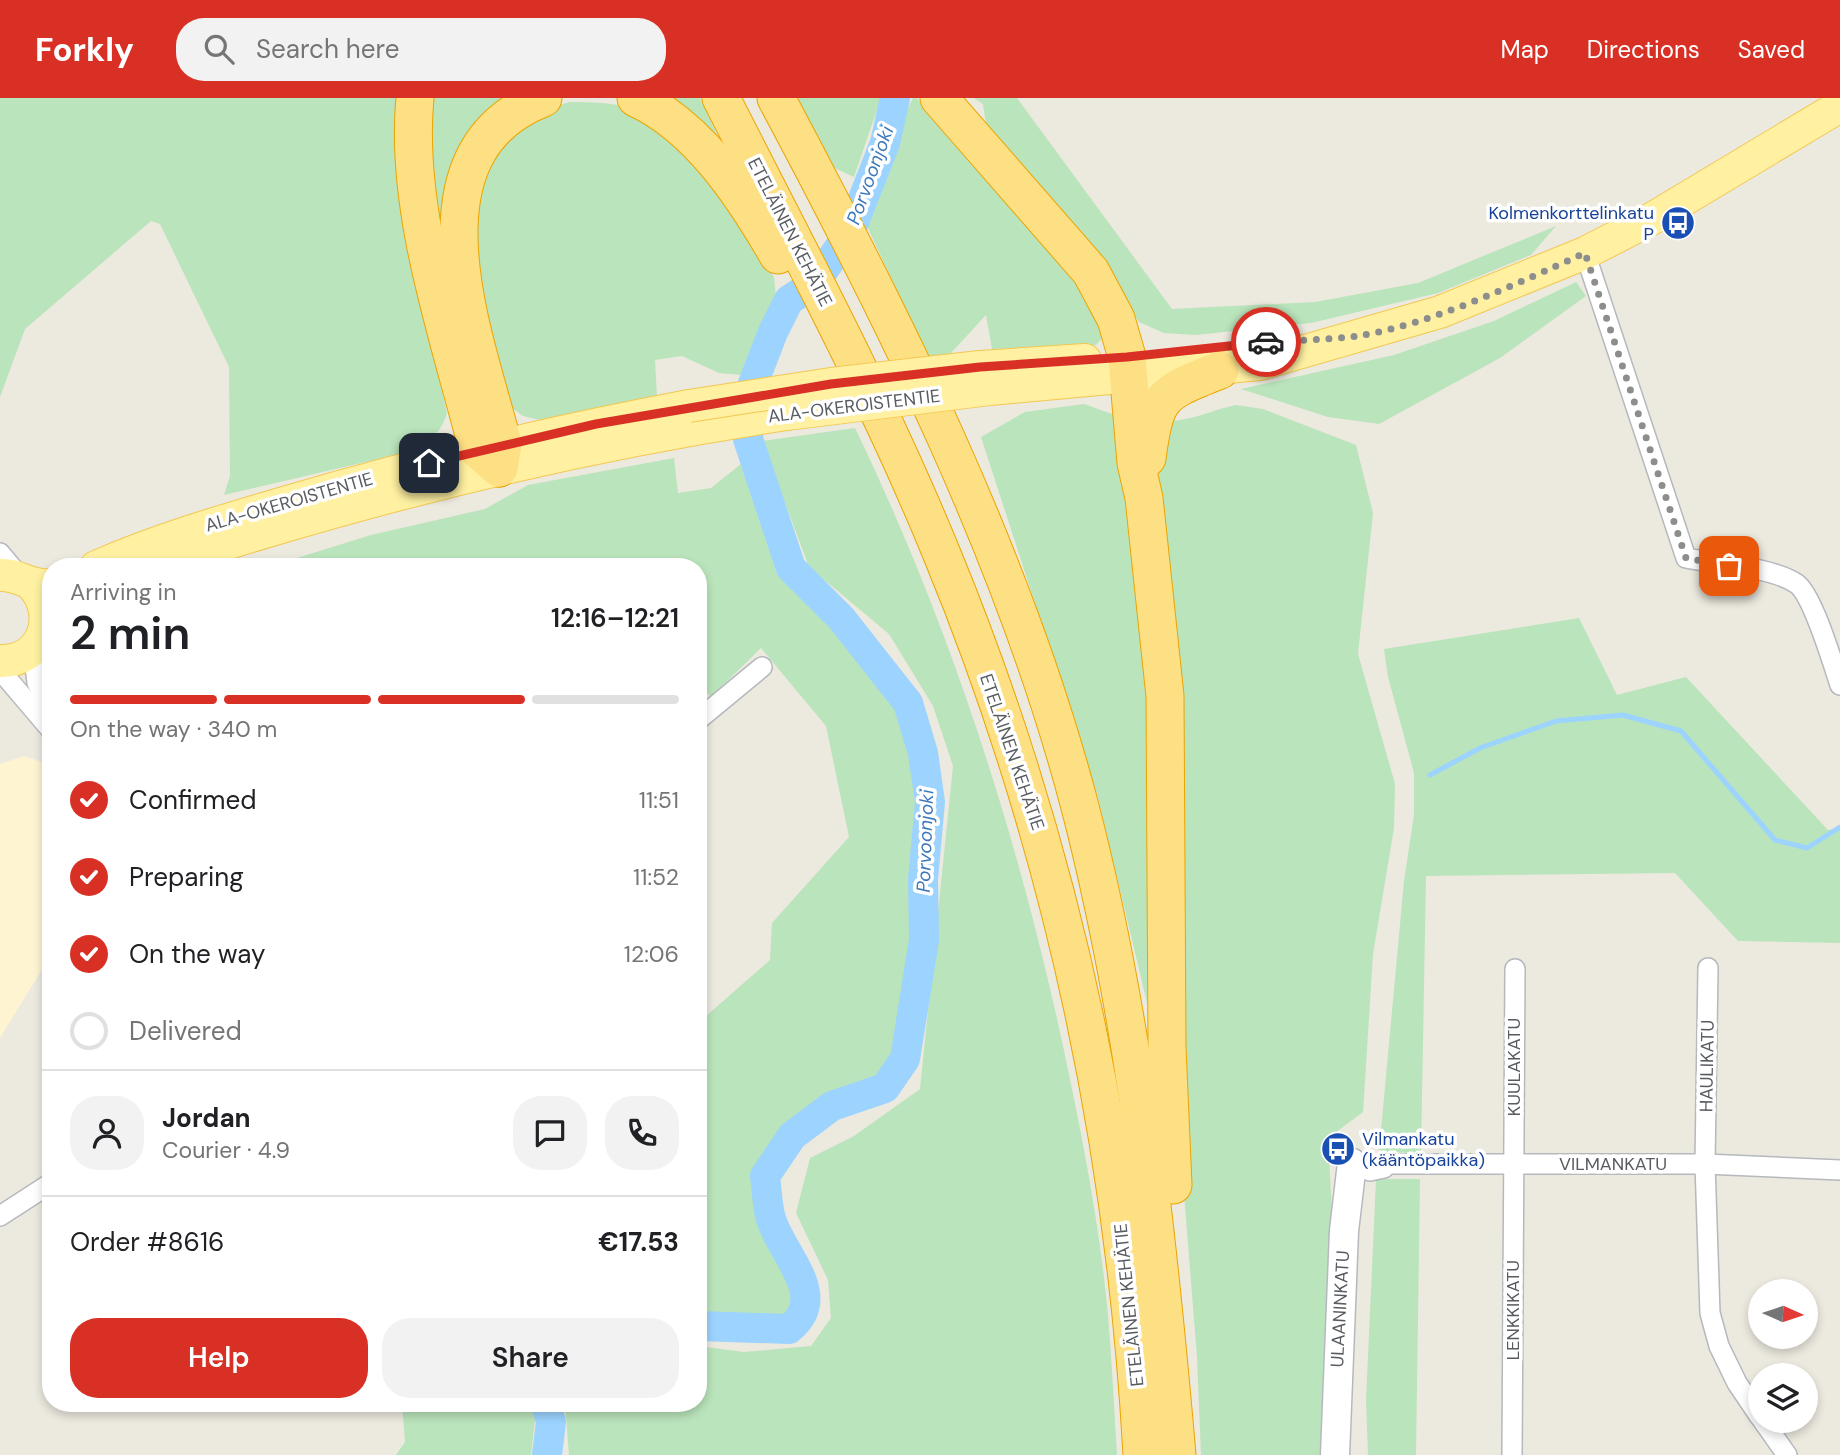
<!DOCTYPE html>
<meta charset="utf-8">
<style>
body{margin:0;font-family:"DM Sans",sans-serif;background:#f2f2f2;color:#202124;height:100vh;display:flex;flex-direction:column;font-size:26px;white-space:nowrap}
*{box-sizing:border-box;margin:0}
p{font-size:23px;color:#757577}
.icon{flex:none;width:38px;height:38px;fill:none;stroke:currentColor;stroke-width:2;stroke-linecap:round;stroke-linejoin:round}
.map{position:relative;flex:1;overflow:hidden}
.drawer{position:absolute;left:42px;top:460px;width:665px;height:854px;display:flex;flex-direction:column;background:#fff;border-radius:28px;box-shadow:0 4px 10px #0003}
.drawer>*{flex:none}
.needle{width:46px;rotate:93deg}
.buttons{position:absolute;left:1748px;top:1181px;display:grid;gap:14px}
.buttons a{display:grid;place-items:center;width:70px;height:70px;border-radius:50%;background:#fff;box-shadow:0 4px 10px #0003;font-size:35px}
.pin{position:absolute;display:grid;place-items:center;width:60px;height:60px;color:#fff;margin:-30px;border-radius:14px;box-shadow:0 4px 10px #0006}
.courier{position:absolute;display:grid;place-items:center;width:70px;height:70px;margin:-35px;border:5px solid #d93025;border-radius:50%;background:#fff;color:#222;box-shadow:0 2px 9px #0007}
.head em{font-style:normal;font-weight:600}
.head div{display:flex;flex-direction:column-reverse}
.head{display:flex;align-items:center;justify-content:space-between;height:119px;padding:0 28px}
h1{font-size:46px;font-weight:600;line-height:52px}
.bar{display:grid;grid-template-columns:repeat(4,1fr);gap:10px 7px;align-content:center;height:84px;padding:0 28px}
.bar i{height:9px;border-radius:5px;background:#e0e0e0}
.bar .active{background:#d93025}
.bar p{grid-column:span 4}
.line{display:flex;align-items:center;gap:18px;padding:0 28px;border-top:2px solid #e0e0e0}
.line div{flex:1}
.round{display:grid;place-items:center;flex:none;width:74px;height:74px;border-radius:28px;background:#f2f2f2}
ol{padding:0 28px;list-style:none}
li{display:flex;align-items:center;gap:21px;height:77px}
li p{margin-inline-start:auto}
li .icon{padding:7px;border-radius:50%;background:#d93025;color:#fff;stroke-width:4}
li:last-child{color:#757577}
li i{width:38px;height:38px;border:4px solid #e0e0e0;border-radius:50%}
.button{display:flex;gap:14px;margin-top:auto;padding:14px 28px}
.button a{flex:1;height:80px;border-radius:28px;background:#d93025;color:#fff;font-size:28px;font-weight:600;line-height:80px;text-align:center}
.button a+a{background:#f2f2f2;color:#202124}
header{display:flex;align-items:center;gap:42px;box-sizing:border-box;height:98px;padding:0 35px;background:#d93025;color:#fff}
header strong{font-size:33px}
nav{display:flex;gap:38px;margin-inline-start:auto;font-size:24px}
.search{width:490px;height:63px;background:#f2f2f2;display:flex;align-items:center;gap:18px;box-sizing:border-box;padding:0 24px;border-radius:28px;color:#757577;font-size:26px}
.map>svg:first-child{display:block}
.commercial{fill:#fef4d2}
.green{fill:#bae4bb}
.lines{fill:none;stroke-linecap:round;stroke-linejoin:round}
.stream{stroke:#9cd3ff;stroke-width:5}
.river{stroke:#9cd3ff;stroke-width:30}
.street-casing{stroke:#b5b8bd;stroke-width:22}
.secondary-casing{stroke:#b5b9bf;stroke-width:31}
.primary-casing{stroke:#f3c751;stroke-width:34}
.highway-casing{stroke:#eba400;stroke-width:39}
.street{stroke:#fff;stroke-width:19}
.secondary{stroke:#fff;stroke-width:28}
.primary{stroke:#fff1a1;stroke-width:32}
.highway{stroke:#fee084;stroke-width:37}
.primary-bridge-casing{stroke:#f3c751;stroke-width:34;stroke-linecap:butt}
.primary-bridge{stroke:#fff1a1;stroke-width:32}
.done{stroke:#8c8d8d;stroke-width:7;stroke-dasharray:0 12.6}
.route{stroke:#d93025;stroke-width:9}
.labels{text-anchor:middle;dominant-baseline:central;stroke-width:7;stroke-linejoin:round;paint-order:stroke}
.transit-label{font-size:18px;fill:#164399;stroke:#fff;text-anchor:end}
.street-label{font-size:18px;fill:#585c61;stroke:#fff}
.water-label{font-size:19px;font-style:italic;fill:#3c78ba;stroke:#fff}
</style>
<header>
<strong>Forkly</strong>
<div class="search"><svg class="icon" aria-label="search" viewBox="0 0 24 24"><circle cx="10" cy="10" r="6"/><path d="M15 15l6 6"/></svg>Search here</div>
<nav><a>Map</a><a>Directions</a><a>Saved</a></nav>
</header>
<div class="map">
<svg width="1840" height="1357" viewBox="0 0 1840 1357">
<rect width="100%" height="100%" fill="#ece9df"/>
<path class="commercial" d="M24,658L51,667V865L43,870L0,940V666Z"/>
<g class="green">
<path d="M0,0H397L396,68L414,171L447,315C440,340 423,346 400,356L224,397L230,378L229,269L160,126L151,123L25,231L0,299Z"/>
<path d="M426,0H520L446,148L429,111Z"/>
<path d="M660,0H700L719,41L709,40Z"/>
<path d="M790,0H881L854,79L830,68Z"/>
<path d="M913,0H917L1074,175L1098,216L1103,239L1096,247L992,251L986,217L950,256L928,259L865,124L892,65L904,18Z"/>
<path d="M974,0H1017L1172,211L1315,204L1418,185L1556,128L1531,157L1438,195L1311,225L1196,237L1164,235L1139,224L1110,180L987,33L983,6Z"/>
<path d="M570,4C600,4 626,5 654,19C687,35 751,144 774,179L776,199L742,277L719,275L682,258L655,262L657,299L544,323L523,318L512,310L468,153L470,117L501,40L537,13Z"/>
<path d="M1576,184L1586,198L1500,260L1379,326L1328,319L1241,291L1394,257L1494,223Z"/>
<path d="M1084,306L1115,317L1147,599L1151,743L1147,905L1098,699L981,339L1025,314Z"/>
<path d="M1236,307L1263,311L1356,347L1373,415L1358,556L1395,686L1394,730L1373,856L1363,1014L1328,1040L1334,1149L1325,1357H1201L1197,1259L1176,995L1177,543L1157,364L1160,322C1187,326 1210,312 1236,307Z"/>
<path d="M855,330C950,527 1017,735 1063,948C1082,1037 1100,1128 1108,1218C1112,1264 1114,1311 1117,1357H569L565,1306H698V1248L744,1254L811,1248L831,1220L828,1182L796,1115L810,1060L854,1038L920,991L953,668L933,608L889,536L809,469L762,343Z"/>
<path d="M674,360L678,395L711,390L741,366L784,476L835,530L902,618L914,667L918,707L913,780L916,841L895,956L874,981L828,1000L788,1030L757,1071L762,1126L798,1199L792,1211L784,1217L698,1216V925L770,862L772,825L849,739L826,628L761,550L711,599L698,586V469H268L371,437L485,411L528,387Z"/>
<path d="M1579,520L1617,597L1686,579L1828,732L1840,730V845L1738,843L1675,775L1426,778L1421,1055L1379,1054L1404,783L1414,717V675L1388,579L1384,551Z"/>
<path d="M1376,1081H1420L1416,1357H1368L1366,1302Z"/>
<path d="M402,1306H537L531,1357H396L405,1344Z"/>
</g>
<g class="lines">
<path class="stream" d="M1430,677L1480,650L1556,623L1623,617L1681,633L1775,742L1807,750L1840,729"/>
<g class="river">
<path d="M698,1228L789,1231C830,1198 783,1159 771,1121C767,1108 767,1092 765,1078L792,1038L832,1008L885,990L905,961L924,842L923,781L930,704L923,655L908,605L841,520L791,470L748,341L751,291L773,234L789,202L814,186L850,134L885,45L895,0"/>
<path d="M546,1306L551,1324L547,1357"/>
</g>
<g class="street-casing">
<g id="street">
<path d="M1585,155L1686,460C1716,466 1773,469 1797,486C1813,498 1833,566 1840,587"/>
<path d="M0,455L21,480"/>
<path d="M33,551L37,585L51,611"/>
<path d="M0,572L51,632"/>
<path d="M698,622L762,569"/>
<path d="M1708,870L1705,1066L1710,1215L1719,1248L1737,1285L1760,1319"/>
<path d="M1352,1065L1370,1073L1384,1070L1386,1066H1705L1840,1072"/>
<path d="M0,1118L51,1085"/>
<path d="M1763,1323L1787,1357"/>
<path d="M1512,1357L1515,871"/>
</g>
</g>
<g class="secondary-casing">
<path id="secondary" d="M1335,1357L1344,1133L1352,1065"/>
</g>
<g class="primary-casing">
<g id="primary">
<path d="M980,269L1085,262"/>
<path d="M990,291L1260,266L1440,214L1585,155L1655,119L1840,8"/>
<path d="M96,469C158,442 222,423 287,404C419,365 553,334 689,308"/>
<path d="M153,469C360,401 572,348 787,316"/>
<path d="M0,477C19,476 31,490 51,487"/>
<path d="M0,563C43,564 59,518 33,488"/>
</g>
</g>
<g class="highway-casing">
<g id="highway">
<path d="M415,0C404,113 450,242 478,352L499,370"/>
<path d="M636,0C699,29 744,98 778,157"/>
<path d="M721,0C797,150 877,298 941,454C1060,742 1125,1047 1142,1357"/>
<path d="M776,0C896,225 1013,457 1079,705C1135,919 1158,1137 1177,1357"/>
<path d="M939,0L1091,174L1116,221L1127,259L1136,365L1144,400L1165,598L1167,949L1173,1087"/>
<path d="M1147,360C1156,295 1161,296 1220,272"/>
<path d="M499,370L503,346C476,241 401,55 543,0"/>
</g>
</g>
<use href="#street" class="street"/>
<use href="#secondary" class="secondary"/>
<use href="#primary" class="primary"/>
<use href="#highway" class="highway"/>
<g class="primary-bridge-casing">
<g id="primary-bridge">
<path d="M689,308L831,286L980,269"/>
<path d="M787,316L990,291"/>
</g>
</g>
<use href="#primary-bridge" class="primary-bridge"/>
</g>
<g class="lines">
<path class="done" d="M1266,244C1296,242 1328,242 1357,238C1430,227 1518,185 1585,155L1686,460L1729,468"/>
<path class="route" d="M429,365L596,326L831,286L980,269L1127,259L1266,244"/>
</g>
<defs>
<g id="bus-disc" transform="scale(1.75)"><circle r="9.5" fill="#1a4fb4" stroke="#fff"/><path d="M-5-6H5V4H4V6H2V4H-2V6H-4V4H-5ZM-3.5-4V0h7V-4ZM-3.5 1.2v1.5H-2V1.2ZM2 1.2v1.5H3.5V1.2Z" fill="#fff"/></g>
</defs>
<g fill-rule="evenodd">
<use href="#bus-disc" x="1678" y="125"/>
<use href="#bus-disc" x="1338" y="1051"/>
</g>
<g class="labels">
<g class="transit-label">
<text x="1654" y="115">Kolmenkorttelinkatu<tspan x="1654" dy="21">P</tspan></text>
<text x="1362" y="1041" text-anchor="start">Vilmankatu<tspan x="1362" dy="21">(kääntöpaikka)</tspan></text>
</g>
<g class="street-label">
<text transform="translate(790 134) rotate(63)">ETELÄINEN KEHÄTIE</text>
<text transform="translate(854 308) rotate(-7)">ALA-OKEROISTENTIE</text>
<text transform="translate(289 404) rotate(-16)">ALA-OKEROISTENTIE</text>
<text transform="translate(1012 654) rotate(71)">ETELÄINEN KEHÄTIE</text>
<text transform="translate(1707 968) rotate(-89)">HAULIKATU</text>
<text transform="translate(1514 969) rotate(-90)">KUULAKATU</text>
<text x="1613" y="1066">VILMANKATU</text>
<text transform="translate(1129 1207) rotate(-96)">ETELÄINEN KEHÄTIE</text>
<text transform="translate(1340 1211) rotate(-87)">ULAANINKATU</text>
<text transform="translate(1513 1212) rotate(-90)">LENKKIKATU</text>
</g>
<g class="water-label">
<text transform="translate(870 77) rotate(-70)">Porvoonjoki</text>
<text transform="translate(925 743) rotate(-88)">Porvoonjoki</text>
</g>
</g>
</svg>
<div class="buttons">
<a><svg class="needle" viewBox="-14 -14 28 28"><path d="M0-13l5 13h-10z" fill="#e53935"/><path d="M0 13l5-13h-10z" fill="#757577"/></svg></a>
<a><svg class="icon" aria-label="layers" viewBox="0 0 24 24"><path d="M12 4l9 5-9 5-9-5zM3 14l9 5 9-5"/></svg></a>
</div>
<div class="pin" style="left:1729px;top:468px;background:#ea580c"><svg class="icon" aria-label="bag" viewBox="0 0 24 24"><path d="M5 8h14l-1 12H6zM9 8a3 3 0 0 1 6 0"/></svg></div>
<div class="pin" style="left:429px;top:365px;background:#1f2937"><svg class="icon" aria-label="home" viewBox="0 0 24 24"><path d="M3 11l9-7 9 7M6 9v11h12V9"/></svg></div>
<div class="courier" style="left:1266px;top:244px"><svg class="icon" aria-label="car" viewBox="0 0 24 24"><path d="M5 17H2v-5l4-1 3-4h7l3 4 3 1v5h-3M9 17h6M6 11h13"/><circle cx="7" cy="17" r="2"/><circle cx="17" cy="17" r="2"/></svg></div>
<section class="drawer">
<div class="head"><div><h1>2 min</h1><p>Arriving in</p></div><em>12:16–12:21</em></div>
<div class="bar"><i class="active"></i><i class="active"></i><i class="active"></i><i></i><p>On the way · 340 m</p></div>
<ol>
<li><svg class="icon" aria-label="check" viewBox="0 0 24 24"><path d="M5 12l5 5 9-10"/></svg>Confirmed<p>11:51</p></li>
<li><svg class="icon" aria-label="check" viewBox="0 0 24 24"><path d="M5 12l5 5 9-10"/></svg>Preparing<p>11:52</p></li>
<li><svg class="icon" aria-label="check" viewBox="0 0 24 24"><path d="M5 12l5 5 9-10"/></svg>On the way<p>12:06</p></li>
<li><i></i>Delivered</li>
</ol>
<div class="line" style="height:126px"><a class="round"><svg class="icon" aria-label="person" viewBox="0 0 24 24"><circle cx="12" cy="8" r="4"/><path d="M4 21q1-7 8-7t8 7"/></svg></a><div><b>Jordan</b><p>Courier · 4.9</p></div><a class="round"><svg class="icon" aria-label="chat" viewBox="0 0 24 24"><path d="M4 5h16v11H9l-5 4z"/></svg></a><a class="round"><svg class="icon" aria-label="phone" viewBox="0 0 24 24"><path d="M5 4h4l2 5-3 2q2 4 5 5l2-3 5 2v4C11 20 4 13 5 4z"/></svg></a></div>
<div class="line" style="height:91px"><div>Order #8616</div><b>€17.53</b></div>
<div class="button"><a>Help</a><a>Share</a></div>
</section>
</div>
